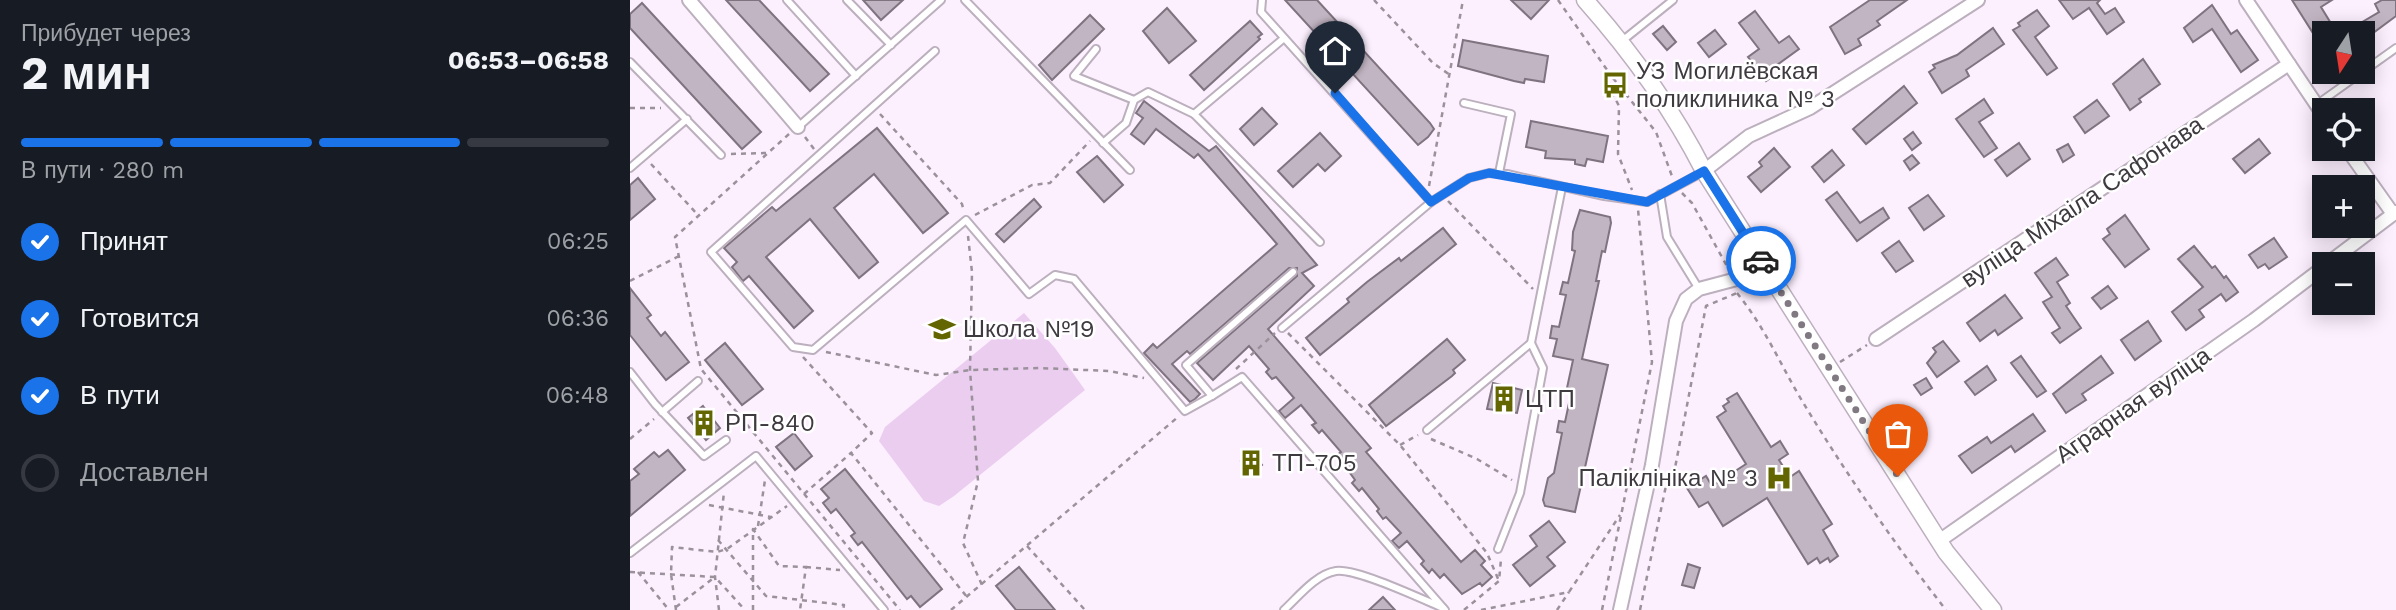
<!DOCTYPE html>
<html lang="ru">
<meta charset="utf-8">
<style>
body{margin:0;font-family:"Work Sans",sans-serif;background:#242831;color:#f1f3f6;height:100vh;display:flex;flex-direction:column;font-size:26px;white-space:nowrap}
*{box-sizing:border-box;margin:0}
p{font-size:23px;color:#9ea1a6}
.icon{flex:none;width:38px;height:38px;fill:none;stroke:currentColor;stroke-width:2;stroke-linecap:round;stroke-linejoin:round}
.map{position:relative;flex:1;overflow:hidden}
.sheet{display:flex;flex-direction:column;background:#171b24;width:630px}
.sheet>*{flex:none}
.needle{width:46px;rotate:192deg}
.controls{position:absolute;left:1682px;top:21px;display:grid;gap:14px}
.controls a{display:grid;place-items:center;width:63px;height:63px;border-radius:0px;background:#171b24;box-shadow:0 4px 18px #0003;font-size:35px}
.pin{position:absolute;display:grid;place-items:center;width:60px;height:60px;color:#fff;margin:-72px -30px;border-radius:50% 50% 50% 0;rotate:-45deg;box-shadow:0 0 7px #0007}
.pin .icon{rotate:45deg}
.courier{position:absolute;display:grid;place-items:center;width:70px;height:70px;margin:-35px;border:5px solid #1a73e8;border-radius:50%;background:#fff;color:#222;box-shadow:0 2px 9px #0007}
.head em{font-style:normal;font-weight:700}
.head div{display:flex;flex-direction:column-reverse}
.head{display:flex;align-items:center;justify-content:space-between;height:119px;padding:0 21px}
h1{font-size:46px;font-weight:700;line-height:52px}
.bar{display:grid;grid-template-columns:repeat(4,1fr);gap:10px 7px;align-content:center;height:84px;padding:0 21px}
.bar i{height:9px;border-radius:5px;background:#363941}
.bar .current{background:#1a73e8}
.bar p{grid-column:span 4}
ol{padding:0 21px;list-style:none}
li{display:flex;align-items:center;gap:21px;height:77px}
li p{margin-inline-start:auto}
li .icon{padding:7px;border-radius:50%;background:#1a73e8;color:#fff;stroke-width:4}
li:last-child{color:#9ea1a6}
li i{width:38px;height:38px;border:4px solid #363941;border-radius:50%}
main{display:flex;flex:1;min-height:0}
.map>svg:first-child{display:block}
.green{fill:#ebcdf0}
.building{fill:#c2b5c3;stroke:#7f7380;stroke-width:2}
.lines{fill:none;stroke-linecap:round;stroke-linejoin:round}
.lane-casing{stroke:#bcafbe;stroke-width:10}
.street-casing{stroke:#bcafbe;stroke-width:16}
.secondary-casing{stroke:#bcafbe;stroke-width:19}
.path{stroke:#9a919b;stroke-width:2.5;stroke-dasharray:5 5;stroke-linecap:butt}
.lane{stroke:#fff;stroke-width:6}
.street{stroke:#fff;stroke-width:12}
.secondary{stroke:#fff;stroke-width:16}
.done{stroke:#817982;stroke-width:7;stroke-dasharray:0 12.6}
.route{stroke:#1a73e8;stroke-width:9}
.labels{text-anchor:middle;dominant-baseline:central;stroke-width:5;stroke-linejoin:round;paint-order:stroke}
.poi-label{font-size:24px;fill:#3f3a40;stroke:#fff;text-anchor:start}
.street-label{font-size:24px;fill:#3f3a40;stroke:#fff}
</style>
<main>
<section class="sheet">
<div class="head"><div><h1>2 мин</h1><p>Прибудет через</p></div><em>06:53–06:58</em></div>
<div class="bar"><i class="current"></i><i class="current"></i><i class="current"></i><i></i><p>В пути · 280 m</p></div>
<ol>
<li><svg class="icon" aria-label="check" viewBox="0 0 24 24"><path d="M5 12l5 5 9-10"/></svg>Принят<p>06:25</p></li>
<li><svg class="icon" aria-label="check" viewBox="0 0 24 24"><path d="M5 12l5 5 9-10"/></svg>Готовится<p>06:36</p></li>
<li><svg class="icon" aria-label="check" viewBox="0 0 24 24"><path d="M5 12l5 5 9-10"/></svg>В пути<p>06:48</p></li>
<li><i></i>Доставлен</li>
</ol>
</section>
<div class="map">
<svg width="1766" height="610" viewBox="0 0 1766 610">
<rect width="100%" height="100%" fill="#fceffe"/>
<path class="green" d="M394,313L425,348L455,390L324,496L309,506L294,501L249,441L255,427Z"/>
<g class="building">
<path d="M96,0H129L199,74L180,91Z"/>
<path d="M233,0H273L251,20Z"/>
<path d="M655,0H687L800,123L804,129L798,137L788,145Z"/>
<path d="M881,0H919L901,19Z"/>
<path d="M1240,0H1277L1247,21L1250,25L1228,39L1231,45L1215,54L1200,27Z"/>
<path d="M1429,0H1470L1467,3L1475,14L1485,8L1494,22L1477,34L1459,8L1443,19Z"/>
<path d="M1662,0H1702L1691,7L1705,30L1694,33V37L1688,41Z"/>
<path d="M1752,0H1766V16L1735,39L1727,25L1749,12L1745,4Z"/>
<path d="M12,3L131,132L112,149L0,28V14Z"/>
<path d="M1582,5L1601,34L1607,30L1628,60L1611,72L1582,29L1563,42L1554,28Z"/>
<path d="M537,8L566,41L539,63L513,31Z"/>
<path d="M1407,10L1419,26L1405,37L1427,68L1417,75L1383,30L1390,26L1388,23Z"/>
<path d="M1125,11L1149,43L1159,36L1169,49L1140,70L1144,75L1136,81L1118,57L1129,49L1109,23Z"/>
<path d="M460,15L474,29L422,80L409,65Z"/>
<path d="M620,21L632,34L628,37L630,39L574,90L560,75Z"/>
<path d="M1033,26L1046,42L1037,50L1023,34Z"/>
<path d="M1363,28L1374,44L1336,70L1339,76L1312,93L1299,72L1305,68L1303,65L1327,55Z"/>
<path d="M1085,30L1096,44L1079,57L1068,43Z"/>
<path d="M833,40L918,56L914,82L895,79L894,83L884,81L828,66Z"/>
<path d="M1513,59L1530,84L1509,99L1511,102L1500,110L1483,84Z"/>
<path d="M1274,86L1287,103L1236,144L1223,129Z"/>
<path d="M1354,99L1363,113L1349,122L1367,148L1354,157L1326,119Z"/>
<path d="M1467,100L1479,116L1455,133L1444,117Z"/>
<path d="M514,101L579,151L586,146L687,265L672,273L684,286L638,329L741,448L736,452L831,562L845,550L855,561L851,565L862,577L852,586L850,583L832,594L814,574L810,578L802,569L799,573L791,564L794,561L777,541L769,548L762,541L771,533L756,517L753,519L747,511L749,509L732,488L729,491L722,483L725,480L707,455L711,452L692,430L689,433L682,425L686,423L671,405L655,418L649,411L664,398L646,377L642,379L636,372L639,369L619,346L583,380L567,363L667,276V268H659L560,354L557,351L542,364L570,394L565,399L560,402L514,353L523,344L527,348L647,244L568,154L564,158L526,129L514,144L501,134L513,118L506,113Z"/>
<path d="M632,108L647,124L624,145L610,129Z"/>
<path d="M901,121L978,136L973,162L957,159L955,166L945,164V160L915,158L916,151L896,147Z"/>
<path d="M247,128L318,213L293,233L244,174L204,208L248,262L229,278L180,219L136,257L183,311L164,328L119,276L113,281L102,267L107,262L94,248L142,207L146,211Z"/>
<path d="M1283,132L1291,143L1282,150L1274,139Z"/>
<path d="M690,133L711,156L695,171L688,164L663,187L648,171Z"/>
<path d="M1629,139L1640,153L1615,173L1603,159Z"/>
<path d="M1389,143L1400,159L1377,176L1365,160Z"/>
<path d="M1438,144L1444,155L1433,162L1427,150Z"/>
<path d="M1144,148L1160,167L1131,192L1118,177L1132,166L1129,162Z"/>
<path d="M1202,150L1214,165L1194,182L1182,167Z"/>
<path d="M1282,155L1289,163L1280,170L1274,161Z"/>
<path d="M467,156L493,185L474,202L447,172Z"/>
<path d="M8,178L25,199L0,220V185Z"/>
<path d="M1207,192L1230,223L1253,208L1259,218L1227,241L1196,200Z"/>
<path d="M1298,195L1314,216L1294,230L1279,208Z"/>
<path d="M404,199L411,207L374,242L366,234Z"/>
<path d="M950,210L980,217L981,223L975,252L972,251L966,281H969L952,359L978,365L945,512L915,506L913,500L918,478L924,473L932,433L927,432L929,421L935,422L942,389L937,388L943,360L923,356L927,339L920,338L922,326L929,327L936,295L930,294L933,282L938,283L945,251L942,250L943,232Z"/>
<path d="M1495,215L1519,249L1495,267L1473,239L1480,234L1477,229Z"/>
<path d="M813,228L826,244L690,355L676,338L719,302L717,299L737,282L769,258L771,261Z"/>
<path d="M1644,238L1657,257L1639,269L1635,264L1628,268L1619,255Z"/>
<path d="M1269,241L1283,261L1266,272L1252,253Z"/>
<path d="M1564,246L1582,268L1585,266L1594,278L1596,276L1608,292L1596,301L1591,294L1569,310L1574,317L1556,330L1542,312L1573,287L1548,259Z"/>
<path d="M1426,258L1438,275L1427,282L1440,303L1436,306L1451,328L1430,343L1422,333L1430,328L1413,302L1422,297L1405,273Z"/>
<path d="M1478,286L1487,298L1471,309L1462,298Z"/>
<path d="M0,288L21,315L17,318L31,336L35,332L59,362L36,380L0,335Z"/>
<path d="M1375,295L1392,318L1368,335L1365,330L1350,341L1337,323Z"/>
<path d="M1518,321L1531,341L1505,360L1491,340Z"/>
<path d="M817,339L835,360L823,370L825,373L822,376L756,426L739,405Z"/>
<path d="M1313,341L1329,361L1307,377L1297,363L1306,352L1303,348Z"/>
<path d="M95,343L133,389L112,405L75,360Z"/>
<path d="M1391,356L1416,391L1407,397L1381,363Z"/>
<path d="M1471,356L1483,373L1452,394L1456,400L1436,413L1423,394Z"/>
<path d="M1357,366L1366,380L1345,395L1335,382Z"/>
<path d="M1296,378L1302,388L1291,395L1284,385Z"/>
<path d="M863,383L892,390L887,413L857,409Z"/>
<path d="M1107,393L1141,447L1150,441L1158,454L1149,460L1160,477L1169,471L1202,524L1193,530L1208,556L1200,562L1198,558L1190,563L1187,558L1178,564L1137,498L1093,526L1078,502L1069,507L1057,488L1076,476L1082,486L1116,464L1087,417L1096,411L1093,406L1099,402L1097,399Z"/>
<path d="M73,406L90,428L76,440L58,418Z"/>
<path d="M1403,414L1415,431L1385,452L1381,446L1342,473L1329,456L1357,437L1361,443Z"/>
<path d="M164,433L182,456L165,470L146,447Z"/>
<path d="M38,450L55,470L0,516V481L9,474L4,469L24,452L29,457Z"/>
<path d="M621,452L632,465L622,474L611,461Z"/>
<path d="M215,469L312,589L290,607L281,596L277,599L232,542L228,545L221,536L225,533L206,509L201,513L193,503L199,498L191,489Z"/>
<path d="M919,521L935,542L917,557L925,566L900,586L883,565L907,546L900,536Z"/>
<path d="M1058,564L1070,568L1064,588L1052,585Z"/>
<path d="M389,567L425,610H386L366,586Z"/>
<path d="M753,597L765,610H739Z"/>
</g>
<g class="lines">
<g class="lane-casing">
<g id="lane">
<path d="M157,0L226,76"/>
<path d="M217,0L261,45"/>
<path d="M335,0L500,170"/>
<path d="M632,0L631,12L801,202"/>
<path d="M992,41L1043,0"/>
<path d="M466,49L444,76L504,100L496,123L473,143"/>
<path d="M305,51L81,252L163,347L183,350L336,220L399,294L425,275L444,279L555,411L582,396"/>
<path d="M0,62L91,155"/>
<path d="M504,100L518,92L564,114L690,242"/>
<path d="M834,103L881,114L869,173"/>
<path d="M1686,105L1766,48"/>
<path d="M564,114L653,39"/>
<path d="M168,127L311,0"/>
<path d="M0,168L57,119"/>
<path d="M1030,194L1037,237L1069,289"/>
<path d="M663,272L556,365L582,396L612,377L815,610"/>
<path d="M652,328L801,202L839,178L859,173L877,174L974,196L1017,202L1073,172"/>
<path d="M0,372L25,404L74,456L96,440"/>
<path d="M32,412L68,381"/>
<path d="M797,430L901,343L932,187"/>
<path d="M868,549L890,493L913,368L901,343"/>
<path d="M0,553L126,456L254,610"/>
<path d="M654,610C668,597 686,574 706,571C726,568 792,599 813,608"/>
</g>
</g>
<g class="street-casing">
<g id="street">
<path d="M59,0L168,127"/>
<path d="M1616,0L1694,116"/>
<path d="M1717,149L1763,214"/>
<path d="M1074,171L1119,136L1180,108L1348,0"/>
<path d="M1697,264L1766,212"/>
<path d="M1246,339L1659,64"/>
<path d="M1309,541L1624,320L1694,267"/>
<path d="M990,610L1022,465L1046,321L1056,299L1069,289L1137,271"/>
</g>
</g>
<g class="secondary-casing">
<path id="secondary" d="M955,0C1002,53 1042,108 1074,171L1316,552L1363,610"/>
</g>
<g class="path">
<path d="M744,0L803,63L820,75"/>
<path d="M928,0L982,77L979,86L989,106L988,154L1002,190"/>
<path d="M983,78L1026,132L1043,179"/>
<path d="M0,108H31"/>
<path d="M250,114L332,204L334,212"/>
<path d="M159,134L45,237L71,369L270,610"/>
<path d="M175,137L184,149"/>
<path d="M101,154L136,153"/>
<path d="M21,164L68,215"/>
<path d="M799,186L833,0"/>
<path d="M1052,193L1062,203L1098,268"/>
<path d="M818,201L903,289"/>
<path d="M345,215L402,185L420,183L460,141"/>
<path d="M338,236L342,272L340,370L348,481L333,543L352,585"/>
<path d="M0,281L49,256"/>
<path d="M1107,293C1133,325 1148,359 1168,394C1212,468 1263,542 1316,610"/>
<path d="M658,333L770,445L857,553L869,581"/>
<path d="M196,352L306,375L340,370L409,368L479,371L514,378"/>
<path d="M173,357L242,433L221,453L337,597"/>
<path d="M1210,362L1237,345"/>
<path d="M606,369L645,333"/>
<path d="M0,439L24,419"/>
<path d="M801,439L847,459L882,480"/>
<path d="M770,445L788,435"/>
<path d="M174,494L221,453"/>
<path d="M79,505L141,517"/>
<path d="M128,526L135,480"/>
<path d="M88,540L136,596L214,605L213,610"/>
<path d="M397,546L455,610"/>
<path d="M176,567L210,570"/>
<path d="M0,572L85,577L115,610"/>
<path d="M8,572L39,610"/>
<path d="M46,607L85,577"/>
<path d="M46,610L41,574L42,547L87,552L97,549L157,506"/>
<path d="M89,610L85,577L94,492"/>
<path d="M123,610V529L149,566L176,567L170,610"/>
<path d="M321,610L548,417"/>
<path d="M834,610L869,581L871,559"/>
<path d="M851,610L939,592L990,515"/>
<path d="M927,610L939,592"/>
<path d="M972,610L1022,362L1008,209"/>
<path d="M1010,610L1038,476L1045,468L1076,306L1107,293L1106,290"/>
</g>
<use href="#lane" class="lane"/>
<use href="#street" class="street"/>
<use href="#secondary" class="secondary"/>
</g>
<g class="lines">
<path class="done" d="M1131,261L1268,476"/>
<path class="route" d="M705,93L801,202L839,178L859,173L1017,202L1074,171L1131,261"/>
</g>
<defs>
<g id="bus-bare" transform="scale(2.1)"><path d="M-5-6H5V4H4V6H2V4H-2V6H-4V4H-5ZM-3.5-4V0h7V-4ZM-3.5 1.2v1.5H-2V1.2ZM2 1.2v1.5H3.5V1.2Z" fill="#636600" stroke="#fff" stroke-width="2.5" paint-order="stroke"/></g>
<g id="school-bare" transform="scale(2.1)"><path d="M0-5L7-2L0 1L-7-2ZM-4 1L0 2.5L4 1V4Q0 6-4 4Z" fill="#636600" stroke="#fff" stroke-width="2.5" paint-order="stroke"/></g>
<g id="building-bare" transform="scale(2.1)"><path d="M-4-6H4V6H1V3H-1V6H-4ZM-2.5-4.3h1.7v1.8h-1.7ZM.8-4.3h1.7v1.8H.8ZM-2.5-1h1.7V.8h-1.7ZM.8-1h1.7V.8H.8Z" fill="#636600" stroke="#fff" stroke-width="2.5" paint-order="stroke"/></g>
<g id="hospital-bare" transform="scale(2.1)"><path d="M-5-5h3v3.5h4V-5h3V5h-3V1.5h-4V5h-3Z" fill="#636600" stroke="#fff" stroke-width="2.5" paint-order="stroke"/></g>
</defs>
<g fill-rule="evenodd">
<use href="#bus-bare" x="985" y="85"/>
<use href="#school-bare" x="312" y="329"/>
<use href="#building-bare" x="874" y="399"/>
<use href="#building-bare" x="74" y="423"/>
<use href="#building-bare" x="621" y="463"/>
<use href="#hospital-bare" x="1149" y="478"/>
</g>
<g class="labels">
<g class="poi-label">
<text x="1006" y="71">УЗ Могилёвская<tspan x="1006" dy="28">поликлиника № 3</tspan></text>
<text x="333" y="329">Школа №19</text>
<text x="895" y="399">ЦТП</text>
<text x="95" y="423">РП-840</text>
<text x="642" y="463">ТП-705</text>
<text x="1128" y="478" text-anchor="end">Паліклініка № 3</text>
</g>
<g class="street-label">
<text transform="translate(1452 202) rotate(-34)">вуліца Міхаіла Сафонава</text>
<text transform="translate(1503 405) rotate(-35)">Аграрная вуліца</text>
</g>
</g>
</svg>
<div class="controls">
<a><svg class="needle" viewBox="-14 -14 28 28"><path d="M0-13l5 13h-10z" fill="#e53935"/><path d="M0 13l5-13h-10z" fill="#9ea1a6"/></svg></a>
<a><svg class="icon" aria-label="locate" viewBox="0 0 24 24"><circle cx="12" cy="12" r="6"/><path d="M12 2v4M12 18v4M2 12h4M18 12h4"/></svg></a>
<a>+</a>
<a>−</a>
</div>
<div class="pin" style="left:1268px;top:476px;background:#ea580c"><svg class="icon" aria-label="bag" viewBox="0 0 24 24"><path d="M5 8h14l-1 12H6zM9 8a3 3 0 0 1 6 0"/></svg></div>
<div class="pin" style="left:705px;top:93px;background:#1f2937"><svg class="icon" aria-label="home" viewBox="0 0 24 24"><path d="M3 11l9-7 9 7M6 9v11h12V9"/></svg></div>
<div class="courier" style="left:1131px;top:261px"><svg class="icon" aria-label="car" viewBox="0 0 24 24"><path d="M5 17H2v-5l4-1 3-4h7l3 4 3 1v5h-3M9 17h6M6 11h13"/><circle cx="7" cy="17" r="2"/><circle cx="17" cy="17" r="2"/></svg></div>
</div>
</main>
